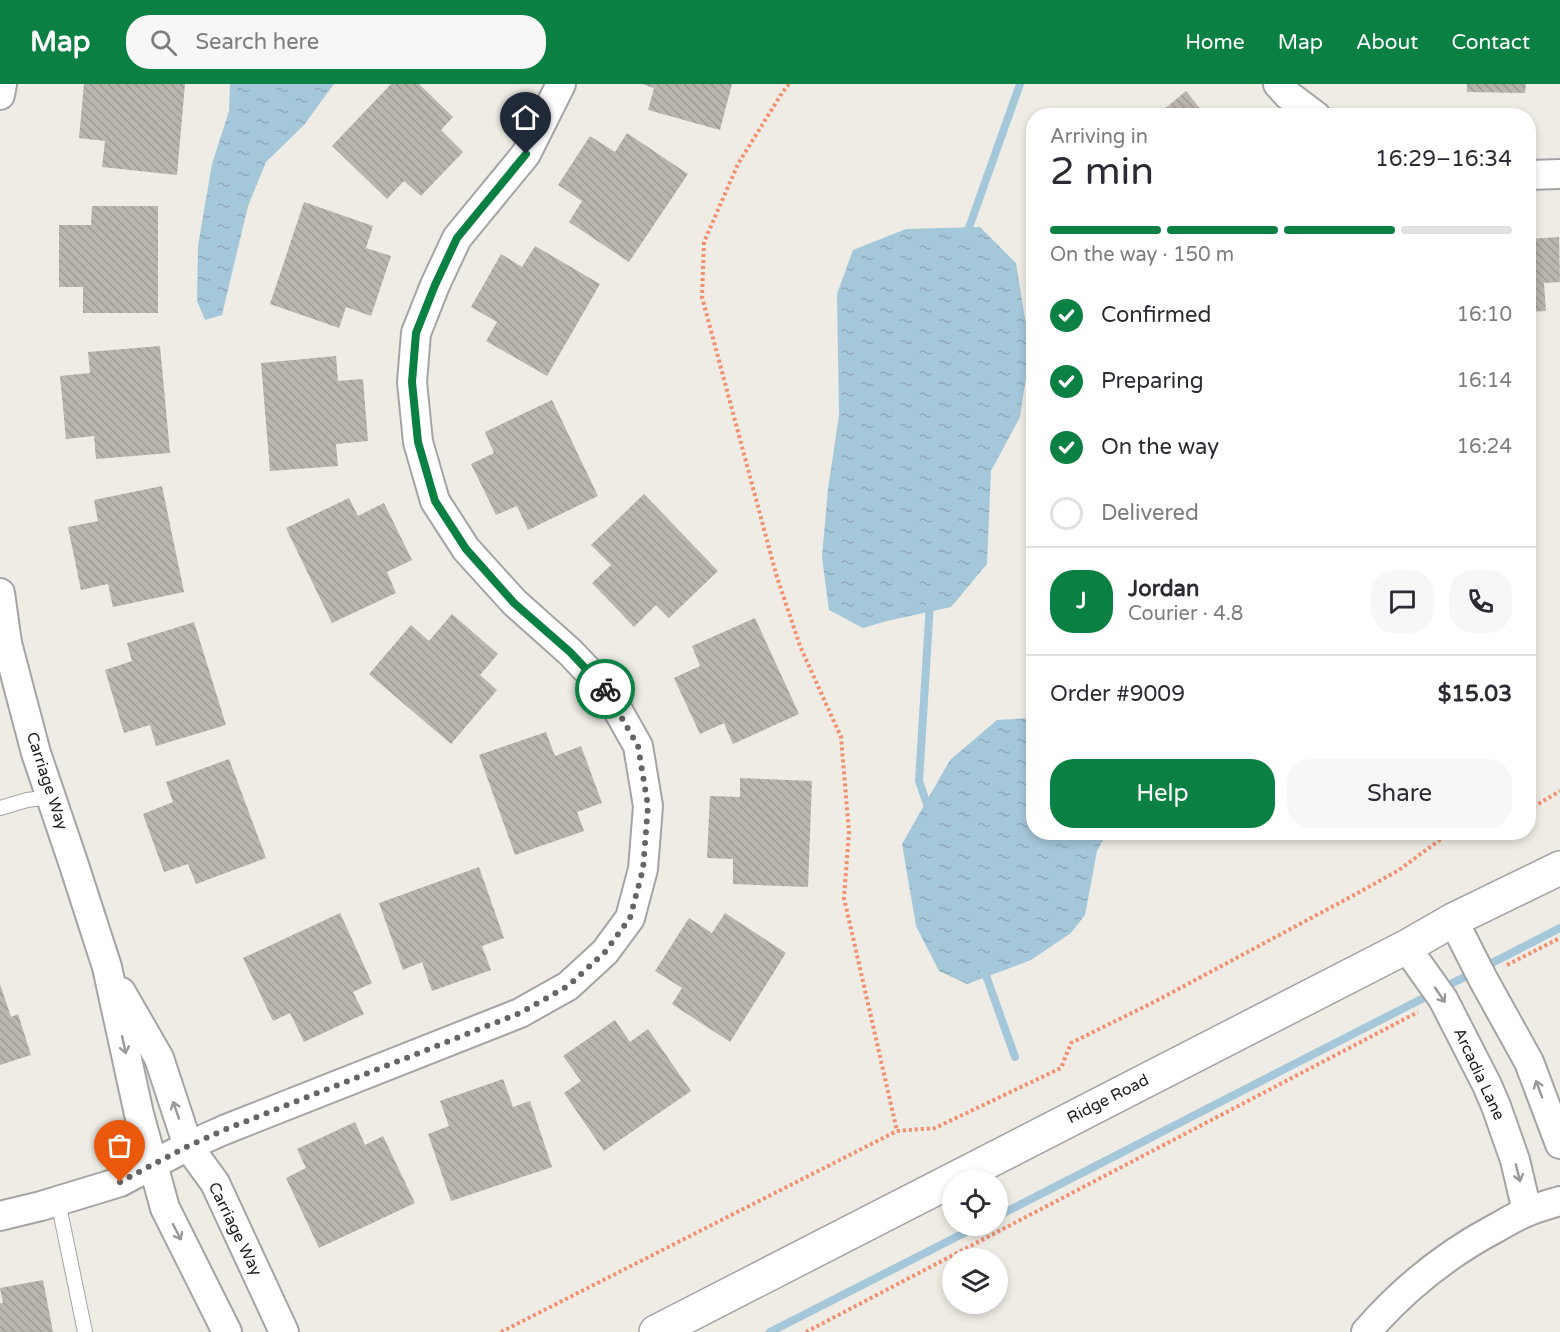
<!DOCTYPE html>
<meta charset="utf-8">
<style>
body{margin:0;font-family:"Varela Round",sans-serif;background:#f7f7f7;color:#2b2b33;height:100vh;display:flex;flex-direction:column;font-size:22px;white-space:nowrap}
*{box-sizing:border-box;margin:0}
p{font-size:20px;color:#7c7c81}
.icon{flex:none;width:33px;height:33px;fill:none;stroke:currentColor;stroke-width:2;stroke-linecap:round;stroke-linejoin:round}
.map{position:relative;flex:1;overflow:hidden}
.details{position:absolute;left:1026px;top:24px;width:510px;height:732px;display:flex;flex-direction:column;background:#fff;border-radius:24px;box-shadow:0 3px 9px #0003}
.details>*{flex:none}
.controls{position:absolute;left:942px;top:1086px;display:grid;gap:12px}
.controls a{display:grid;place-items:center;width:66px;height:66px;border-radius:50%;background:#fff;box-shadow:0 3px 9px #0003;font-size:30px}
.pin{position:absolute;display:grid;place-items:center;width:51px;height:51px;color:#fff;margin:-62px -26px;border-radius:50% 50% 50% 0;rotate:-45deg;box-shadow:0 0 6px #0007}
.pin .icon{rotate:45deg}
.courier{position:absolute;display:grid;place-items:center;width:60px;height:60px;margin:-30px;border:4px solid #0b8043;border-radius:50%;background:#fff;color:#222;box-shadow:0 2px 8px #0007}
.headline em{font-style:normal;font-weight:600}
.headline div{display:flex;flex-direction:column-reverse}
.headline{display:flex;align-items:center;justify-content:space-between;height:102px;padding:0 24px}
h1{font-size:39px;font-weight:600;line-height:45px}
.bar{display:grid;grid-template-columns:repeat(4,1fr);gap:9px 6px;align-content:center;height:72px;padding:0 24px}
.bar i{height:8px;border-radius:4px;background:#e1e1e2}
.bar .current{background:#0b8043}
.bar p{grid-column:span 4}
.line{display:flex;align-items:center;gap:15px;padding:0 24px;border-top:2px solid #e1e1e2}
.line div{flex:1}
.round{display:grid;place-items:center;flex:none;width:63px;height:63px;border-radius:24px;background:#f7f7f7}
ol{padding:0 24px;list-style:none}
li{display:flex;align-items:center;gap:18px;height:66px}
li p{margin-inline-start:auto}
li .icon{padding:6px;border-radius:50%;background:#0b8043;color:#fff;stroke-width:4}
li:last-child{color:#7c7c81}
li i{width:33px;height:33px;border:3px solid #e1e1e2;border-radius:50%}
.button{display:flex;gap:12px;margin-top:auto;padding:12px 24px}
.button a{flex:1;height:69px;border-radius:24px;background:#0b8043;color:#fff;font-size:24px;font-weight:600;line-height:69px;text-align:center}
.button a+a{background:#f7f7f7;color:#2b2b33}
header{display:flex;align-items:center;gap:36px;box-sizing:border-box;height:84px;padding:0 30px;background:#0b8043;color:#fff}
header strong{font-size:28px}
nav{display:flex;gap:33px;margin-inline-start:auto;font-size:21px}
.search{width:420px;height:54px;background:#f7f7f7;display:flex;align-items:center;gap:15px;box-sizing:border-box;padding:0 21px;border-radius:24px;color:#7c7c81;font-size:22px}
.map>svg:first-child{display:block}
.water{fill:url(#water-ripples)}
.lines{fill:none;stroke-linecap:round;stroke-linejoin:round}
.stream{stroke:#a5c7da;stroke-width:8}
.building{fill:url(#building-back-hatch)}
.service-casing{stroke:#a4a4a4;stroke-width:16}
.minor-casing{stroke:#a4a4a4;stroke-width:32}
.tertiary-casing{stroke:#a4a4a4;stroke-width:36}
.path{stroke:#f48f6f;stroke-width:4;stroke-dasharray:3 3;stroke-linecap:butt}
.service{stroke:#fff;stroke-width:14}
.minor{stroke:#fff;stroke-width:28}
.tertiary{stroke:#fff;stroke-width:33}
.oneway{stroke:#999}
.done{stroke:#666563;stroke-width:6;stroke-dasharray:0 10.8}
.route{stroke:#0b8043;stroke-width:8}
.labels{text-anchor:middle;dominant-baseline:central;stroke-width:4.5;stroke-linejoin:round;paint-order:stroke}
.street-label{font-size:16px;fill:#1d1d1d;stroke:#fff}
</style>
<header>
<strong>Map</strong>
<div class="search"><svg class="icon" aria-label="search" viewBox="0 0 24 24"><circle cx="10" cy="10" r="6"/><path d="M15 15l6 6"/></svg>Search here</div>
<nav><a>Home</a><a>Map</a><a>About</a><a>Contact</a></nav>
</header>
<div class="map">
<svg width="1560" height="1248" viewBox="0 0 1560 1248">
<defs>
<pattern id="water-ripples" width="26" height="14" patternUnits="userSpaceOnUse" patternTransform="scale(1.5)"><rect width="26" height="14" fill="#a5c7da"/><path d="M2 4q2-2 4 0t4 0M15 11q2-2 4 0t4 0" fill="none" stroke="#8eaabb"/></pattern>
<pattern id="building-back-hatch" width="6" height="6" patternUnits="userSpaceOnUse" patternTransform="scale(1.5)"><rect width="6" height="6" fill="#bab5ad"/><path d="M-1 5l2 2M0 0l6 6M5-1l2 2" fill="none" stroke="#9f9b94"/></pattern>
</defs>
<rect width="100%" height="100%" fill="#eeece4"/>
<g class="water">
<path d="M230,0H334L304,41L266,78L248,122L222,231L205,236L197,217L198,162L212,80L229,27Z"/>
<path d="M980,143L1016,179L1030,266L1020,333L991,387L987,480L951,523L887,537L863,544L829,526L822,473L828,405L839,331L837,210L853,166L906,145Z"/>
<path d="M1033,634L1034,748L1107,749L1097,767L1085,831L1071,849L1031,876L967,900L939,887L916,842L902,760L950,676L997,636Z"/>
</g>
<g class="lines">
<g class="stream">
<path d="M966,152L1020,0"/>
<path d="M930,729L919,697L930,519"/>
<path d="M983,883L1015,973"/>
<path d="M998,1132L1560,844"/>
<path d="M770,1248L978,1142"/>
</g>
</g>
<g class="building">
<path d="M84,0H185L177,91L102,83L105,57L79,54Z"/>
<path d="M391,0H419L453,33L441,46L463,68L421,112L404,97L387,115L332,62Z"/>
<path d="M642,0H732L720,46L648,26L654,4Z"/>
<path d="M1467,0H1526L1525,9L1467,8Z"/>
<path d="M1186,7L1206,32H1156Z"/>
<path d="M627,49L688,90L629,178L569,138L582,117L558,101L590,52L615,68Z"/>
<path d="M304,118L373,142L366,164L391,172L371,232L346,223L339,244L270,220Z"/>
<path d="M92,122H158V229H83V203H59V141H91Z"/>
<path d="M1559,153L1560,198L1544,199L1546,227L1528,228V155Z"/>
<path d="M535,162L600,200L547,292L486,257L497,238L471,223L501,170L522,183Z"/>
<path d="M160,262L170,369L96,375L94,352L66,355L60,292L90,289L88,268Z"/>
<path d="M336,272L338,297L363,295L368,357L336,360L338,382L270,387L261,279Z"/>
<path d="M552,316L598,412L528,446L517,422L496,431L471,380L494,369L485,348Z"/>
<path d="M162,402L184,508L113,523L108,500L81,506L68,443L98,437L94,416Z"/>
<path d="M644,410L718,487L669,534L656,521L634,543L592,499L611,481L591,461Z"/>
<path d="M349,414L358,432L384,419L412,476L387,488L396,509L332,539L286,444Z"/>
<path d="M452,530L498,570L480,591L497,606L451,660L369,590L411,541L429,557Z"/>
<path d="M755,534L799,630L733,660L724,639L700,650L674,594L700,582L692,562Z"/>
<path d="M194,538L226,641L156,662L150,641L124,649L105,586L132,577L127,559Z"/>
<path d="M546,648L555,672L581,662L602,719L577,728L584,747L515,771L479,671Z"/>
<path d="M229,675L266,774L196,800L188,780L164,788L143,730L173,718L166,698Z"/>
<path d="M740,694L812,697L808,803L733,800V775L707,774L710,712L740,713Z"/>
<path d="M479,783L504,854L482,862L491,886L432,907L422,878L403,886L379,819Z"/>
<path d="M340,829L372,899L353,908L364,930L304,958L290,929L273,937L243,874Z"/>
<path d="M725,829L786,869L730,958L672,920L682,904L655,887L689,834L712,849Z"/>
<path d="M0,900L11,933L18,930L31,971L0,981Z"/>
<path d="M615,936L630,958L648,945L691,1007L604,1067L564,1009L581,997L563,972Z"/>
<path d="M503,995L513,1023L530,1017L552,1083L451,1117L428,1050L449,1042L440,1017Z"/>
<path d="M355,1038L365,1061L383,1052L415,1119L319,1164L286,1094L306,1084L297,1065Z"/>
<path d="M43,1196L53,1248H0V1219H3L0,1204Z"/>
</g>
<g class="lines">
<g class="service-casing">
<g id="service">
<path d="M0,724L27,716L51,713"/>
<path d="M58,1117L85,1248"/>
</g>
</g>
<g class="minor-casing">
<g id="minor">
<path d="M1278,0L1288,11L1316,32"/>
<path d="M0,11L2,0"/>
<path d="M1528,91L1560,90"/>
<path d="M0,509L7,559L36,669L73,778L107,883L139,1030L165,1124L227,1248"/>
<path d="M1453,836L1483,895L1529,978L1560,1060"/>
<path d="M1406,863L1443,915L1487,1001L1496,1022L1515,1076L1527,1127"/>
<path d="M121,908L159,974L188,1062L215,1099L284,1248"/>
<path d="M0,1132L41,1122L120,1098L188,1062L224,1046L520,929L568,902L605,868L630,834L643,785L648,722L638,662L607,607L570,568L515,519L466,465L435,417L418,358L412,298L416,249L435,201L457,154L526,70L561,0"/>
<path d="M1366,1248C1404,1204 1445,1171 1496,1144C1507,1138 1518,1131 1529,1127C1539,1123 1550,1120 1560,1117"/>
</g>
</g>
<g class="tertiary-casing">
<path id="tertiary" d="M656,1248L1406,863L1453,836L1560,784"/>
</g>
<g class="path">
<path d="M789,0L782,9L738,80L704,158L702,213L776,490L800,562L841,653L849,748L844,814L897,1047"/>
<path d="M1528,726L1560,707"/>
<path d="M1507,881L1560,854"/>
<path d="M501,1248L897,1047L935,1044L1061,984L1071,959L1156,917L1356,810L1399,786L1445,752L1457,748"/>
<path d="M806,1248L1418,928"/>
</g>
<use href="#service" class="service"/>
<use href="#minor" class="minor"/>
<use href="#tertiary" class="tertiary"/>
</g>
<defs><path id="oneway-shaft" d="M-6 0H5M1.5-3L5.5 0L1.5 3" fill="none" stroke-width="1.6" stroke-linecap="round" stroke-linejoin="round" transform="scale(1.5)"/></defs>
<g class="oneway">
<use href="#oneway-shaft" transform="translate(1440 911) rotate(56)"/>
<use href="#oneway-shaft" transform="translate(124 961) rotate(78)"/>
<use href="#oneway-shaft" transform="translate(1539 1005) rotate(-111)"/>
<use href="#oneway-shaft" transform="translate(176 1026) rotate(-109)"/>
<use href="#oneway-shaft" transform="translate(1518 1089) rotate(76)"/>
<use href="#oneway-shaft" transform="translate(177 1148) rotate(63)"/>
</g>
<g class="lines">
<path class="done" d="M120,1098L188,1062L224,1046L520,929L568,902L605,868L630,834L643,785L648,722L638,662L605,605"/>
<path class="route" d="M526,70L457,154L435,201L416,249L412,298L418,358L435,417L466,465L514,519L570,568L605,605"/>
</g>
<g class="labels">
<g class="street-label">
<text transform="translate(47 697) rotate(72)">Carriage Way</text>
<text transform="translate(1479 990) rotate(65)">Arcadia Lane</text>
<text transform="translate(1108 1015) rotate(-27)">Ridge Road</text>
<text transform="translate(235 1145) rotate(64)">Carriage Way</text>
</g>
</g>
</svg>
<div class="controls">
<a><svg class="icon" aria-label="locate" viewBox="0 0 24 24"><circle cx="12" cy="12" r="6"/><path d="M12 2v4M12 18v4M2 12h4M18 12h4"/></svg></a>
<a><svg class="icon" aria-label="layers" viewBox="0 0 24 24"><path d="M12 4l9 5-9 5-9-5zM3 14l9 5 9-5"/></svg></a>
</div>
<div class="pin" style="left:120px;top:1098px;background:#ea580c"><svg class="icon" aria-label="bag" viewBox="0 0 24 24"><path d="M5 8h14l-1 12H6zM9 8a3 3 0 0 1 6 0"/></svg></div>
<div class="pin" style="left:526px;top:70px;background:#1f2937"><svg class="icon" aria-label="home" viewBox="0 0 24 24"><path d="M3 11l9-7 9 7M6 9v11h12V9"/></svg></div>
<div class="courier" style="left:605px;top:605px"><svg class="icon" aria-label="bike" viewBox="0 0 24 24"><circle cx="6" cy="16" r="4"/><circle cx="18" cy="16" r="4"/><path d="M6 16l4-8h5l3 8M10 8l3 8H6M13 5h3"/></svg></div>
<section class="details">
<div class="headline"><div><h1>2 min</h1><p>Arriving in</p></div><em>16:29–16:34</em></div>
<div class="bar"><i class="current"></i><i class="current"></i><i class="current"></i><i></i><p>On the way · 150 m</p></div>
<ol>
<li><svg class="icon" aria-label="check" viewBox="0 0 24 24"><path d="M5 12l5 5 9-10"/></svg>Confirmed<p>16:10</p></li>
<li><svg class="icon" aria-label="check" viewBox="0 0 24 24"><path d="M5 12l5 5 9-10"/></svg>Preparing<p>16:14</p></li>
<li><svg class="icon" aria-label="check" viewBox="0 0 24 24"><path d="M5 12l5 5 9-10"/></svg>On the way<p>16:24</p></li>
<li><i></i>Delivered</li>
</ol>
<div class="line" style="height:108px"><b class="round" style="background:#0b8043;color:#fff">J</b><div><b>Jordan</b><p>Courier · 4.8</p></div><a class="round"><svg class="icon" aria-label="chat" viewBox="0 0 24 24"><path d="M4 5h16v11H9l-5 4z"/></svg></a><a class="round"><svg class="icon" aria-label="phone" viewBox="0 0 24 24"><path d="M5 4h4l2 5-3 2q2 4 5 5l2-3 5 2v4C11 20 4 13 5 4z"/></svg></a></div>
<div class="line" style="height:78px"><div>Order #9009</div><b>$15.03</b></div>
<div class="button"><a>Help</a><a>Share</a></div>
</section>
</div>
